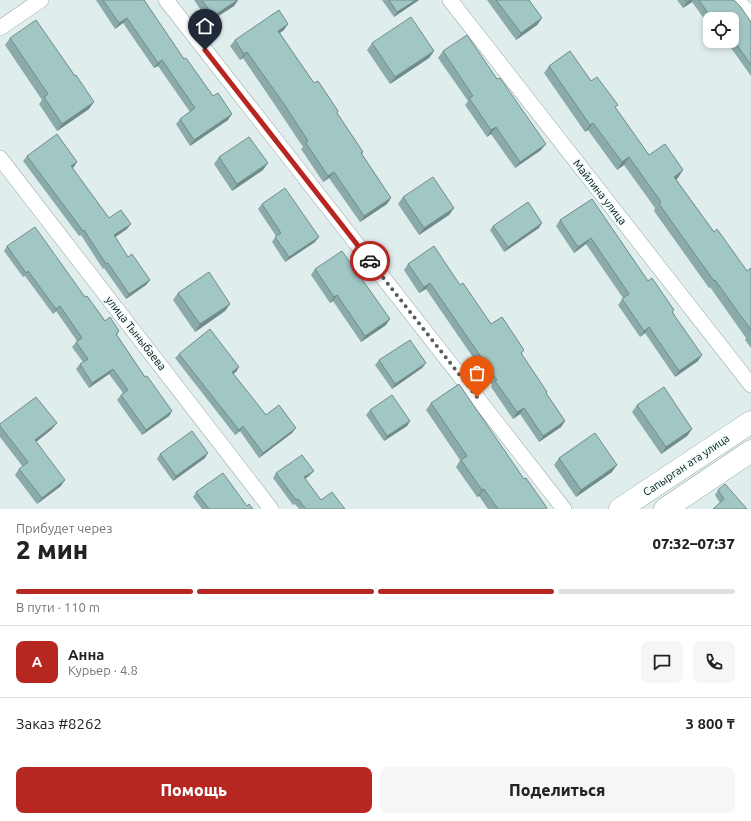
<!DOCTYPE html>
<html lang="ru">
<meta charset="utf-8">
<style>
body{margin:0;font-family:Ubuntu,sans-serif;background:#f6f6f6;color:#222;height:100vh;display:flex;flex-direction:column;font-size:15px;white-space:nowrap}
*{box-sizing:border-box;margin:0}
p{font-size:13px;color:#767676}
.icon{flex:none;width:22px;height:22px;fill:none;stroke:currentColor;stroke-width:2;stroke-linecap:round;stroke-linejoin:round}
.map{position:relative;height:509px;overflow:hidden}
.drawer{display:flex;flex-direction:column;background:#fff;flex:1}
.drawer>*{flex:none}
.controls{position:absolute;left:703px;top:12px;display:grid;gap:8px}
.controls a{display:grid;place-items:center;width:36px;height:36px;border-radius:8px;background:#fff;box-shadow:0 2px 6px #0003;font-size:20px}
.pin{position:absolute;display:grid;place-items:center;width:34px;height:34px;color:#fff;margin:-41px -17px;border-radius:50% 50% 50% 0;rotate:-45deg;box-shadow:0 0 4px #0007}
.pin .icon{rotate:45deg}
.courier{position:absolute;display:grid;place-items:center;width:40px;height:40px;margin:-20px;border:3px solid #b62722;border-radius:50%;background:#fff;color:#222;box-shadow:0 1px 5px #0007}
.head em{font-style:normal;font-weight:800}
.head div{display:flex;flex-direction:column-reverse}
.head{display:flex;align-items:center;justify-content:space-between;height:68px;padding:0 16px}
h1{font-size:26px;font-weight:800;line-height:30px}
.bar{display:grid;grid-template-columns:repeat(4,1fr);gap:6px 4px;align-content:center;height:48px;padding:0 16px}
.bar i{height:5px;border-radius:3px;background:#e0e0e0}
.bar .active{background:#b62722}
.bar p{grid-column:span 4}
.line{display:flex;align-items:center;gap:10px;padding:0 16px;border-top:1px solid #e0e0e0}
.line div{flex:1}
.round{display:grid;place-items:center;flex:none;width:42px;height:42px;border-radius:8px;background:#f6f6f6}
.cta{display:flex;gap:8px;margin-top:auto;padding:8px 16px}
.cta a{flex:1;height:46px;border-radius:8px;background:#b62722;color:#fff;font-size:16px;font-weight:800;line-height:46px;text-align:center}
.cta a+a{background:#f6f6f6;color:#222}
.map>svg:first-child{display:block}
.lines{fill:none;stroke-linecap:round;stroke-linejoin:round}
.minor-casing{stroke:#9aa9a8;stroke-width:16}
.primary-casing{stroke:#9aa9a8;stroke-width:23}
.minor{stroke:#fff;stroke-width:15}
.primary{stroke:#fff;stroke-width:22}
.wall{fill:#8aaba9}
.shaded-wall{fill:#718b8a}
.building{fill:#a1c7c5;stroke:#718b8a}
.done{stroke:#555e5d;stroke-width:4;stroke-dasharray:0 7.2}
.route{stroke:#b62722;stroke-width:5}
.labels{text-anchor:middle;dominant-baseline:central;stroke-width:3;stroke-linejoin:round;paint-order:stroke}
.street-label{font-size:11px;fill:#0a100f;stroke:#ecfcfa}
</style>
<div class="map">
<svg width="751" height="509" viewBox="0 0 751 509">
<rect width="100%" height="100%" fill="#dfeeed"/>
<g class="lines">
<g class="minor-casing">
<g id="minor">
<path d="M166,0L564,509"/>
<path d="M450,0L751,385"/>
<path d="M737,0L751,15"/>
<path d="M0,28L41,0"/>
<path d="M0,158L271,509"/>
</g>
</g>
<g class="primary-casing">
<g id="primary">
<path d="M620,509L751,422"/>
<path d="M665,509L751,451"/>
</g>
</g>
<use href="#minor" class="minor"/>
<use href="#primary" class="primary"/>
</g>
<g class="wall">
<path d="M96,0H144L184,59L228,120L190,146L176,124L180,119L190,112L158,66L154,68L123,23L115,29Z"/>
<path d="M194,0H238L234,6L209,22Z"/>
<path d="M382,0H419L394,17Z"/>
<path d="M487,0H529L542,18L537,25L516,40Z"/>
<path d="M677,0H734L751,22V76L726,41H732V19H710V27L692,2L683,8Z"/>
<path d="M284,30L280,33L314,83L337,113L363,152L362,154L391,198L387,204L360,222L329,178L323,182L301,149L303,147L279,111L243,58L240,60L230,46L235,40Z"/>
<path d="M10,38L75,76L89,109L57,131L39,104L42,100L5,45Z"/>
<path d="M372,43L434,51L429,58L390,84L367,50Z"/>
<path d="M443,51L541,150L515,168L491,134L487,137L465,105L468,101L438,58Z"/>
<path d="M549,66L591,81L615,108L649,155L678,178L676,179L714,232L747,271L751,268V348L745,340L746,338L710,287L709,288L654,211L655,208L624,165L617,170L588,130L585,132L544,73Z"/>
<path d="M27,156L74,167H72L109,218L127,229L115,237L128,257L150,280L146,285L126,299L104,268L103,269L81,235L79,236L23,161Z"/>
<path d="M219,157L263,170L232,191L214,164Z"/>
<path d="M403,197L454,208L449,215L419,235L398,204Z"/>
<path d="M592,199L648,281L673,312L698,361L675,377L645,333L640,337L618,305L623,298L586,244L574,253L556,226L560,220Z"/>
<path d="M262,204L315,242L285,262L272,242L276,236L258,209Z"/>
<path d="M493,226L539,228L504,252L490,230Z"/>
<path d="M7,246L85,297L105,321L119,331L117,335L145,377L172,411L169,416L142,435L117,400L121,395L123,393L109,374L89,388L76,369L80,364L83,362L72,347L77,341L56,311L53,314L25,276L23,277L4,251Z"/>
<path d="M408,264L460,285L491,324L524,350L521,354L546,393L565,421L561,427L539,442L520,414L513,419L491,387L492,385L426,289L419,293L404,270Z"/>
<path d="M315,269L386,325L361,342L333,301L330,303L311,275Z"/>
<path d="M178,293L230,304L225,311L195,332L173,300Z"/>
<path d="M179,354L239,367L236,372L233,374L266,415L292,433L259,458L240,431L235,435L175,358Z"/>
<path d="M379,360L422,368L392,389L375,365Z"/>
<path d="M431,403L524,479L547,508L546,509H488L479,496L477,497L456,467L460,460L426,410Z"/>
<path d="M637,405L692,429L687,436L661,454L632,412Z"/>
<path d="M370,410L410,421L407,426L384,441L366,415Z"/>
<path d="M0,424L52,429L36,442L61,486L37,504L15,475L19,469L23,467L0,437Z"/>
<path d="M160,454L205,458L173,481L157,459Z"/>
<path d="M559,458L612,472L576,497L554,465Z"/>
<path d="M276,473L310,475L305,479L321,500L345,509H299L295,504L293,505L273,478Z"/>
<path d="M718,490L747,509L720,503L715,495Z"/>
<path d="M196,492L247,506L253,509H202L193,497Z"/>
</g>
<g class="shaded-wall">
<path d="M238,0L234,6L209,22L213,16Z"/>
<path d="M416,0H419L394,17L397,12Z"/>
<path d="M690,0H693L692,2L683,8L687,2Z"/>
<path d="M127,18L123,23L115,29L119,23Z"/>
<path d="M542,18L537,25L516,40L521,33Z"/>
<path d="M288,24L284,30L274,37L278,31Z"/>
<path d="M434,51L429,58L390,84L395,77Z"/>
<path d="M247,52L243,58L240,60L244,54Z"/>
<path d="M162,60L158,66L154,68L158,63Z"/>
<path d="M94,102L89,109L57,131L62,124Z"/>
<path d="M232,114L228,120L190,146L194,140Z"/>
<path d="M593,123L588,130L585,132L590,125Z"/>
<path d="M496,127L491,134L487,137L491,130Z"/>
<path d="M546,144L541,150L515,168L520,162Z"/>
<path d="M629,157L624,165L617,170L622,162Z"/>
<path d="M77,162L74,167L68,171L71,166Z"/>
<path d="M268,163L263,170L232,191L237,184Z"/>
<path d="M683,170L678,178L669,184L674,177Z"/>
<path d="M334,172L329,178L323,182L328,176Z"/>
<path d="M391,198L387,204L360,222L364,216Z"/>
<path d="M454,208L449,215L419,235L424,228Z"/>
<path d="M542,223L539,228L504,252L508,247Z"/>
<path d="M131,224L127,229L111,240L114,235Z"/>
<path d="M319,237L315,242L285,262L289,257Z"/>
<path d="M591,238L586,244L574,253L578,247Z"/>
<path d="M150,280L146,285L126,299L129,294Z"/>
<path d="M430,283L426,289L419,293L424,287Z"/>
<path d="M337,295L333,301L330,303L334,297Z"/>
<path d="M230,304L225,311L195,332L200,324Z"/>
<path d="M60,306L56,311L53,314L56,309Z"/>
<path d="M390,319L386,325L361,342L365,336Z"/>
<path d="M649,327L645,333L640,337L644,331Z"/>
<path d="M702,355L698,361L675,377L679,371Z"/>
<path d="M426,363L422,368L392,389L395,384Z"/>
<path d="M239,367L236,372L229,377L232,372Z"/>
<path d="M113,369L109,374L89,388L92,383Z"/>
<path d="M524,408L520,414L513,419L517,412Z"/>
<path d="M172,411L169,416L142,435L146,430Z"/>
<path d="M410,421L407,426L384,441L387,436Z"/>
<path d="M565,421L561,427L539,442L543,436Z"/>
<path d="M57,423L52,429L31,446L35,440Z"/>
<path d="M243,426L240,431L235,435L239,430Z"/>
<path d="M296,428L292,433L259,458L263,453Z"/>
<path d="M692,429L687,436L661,454L666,447Z"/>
<path d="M208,453L205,458L173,481L176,476Z"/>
<path d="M617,465L612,472L576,497L581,490Z"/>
<path d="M314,471L310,475L301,482L304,477Z"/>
<path d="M65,480L61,486L37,504L42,498Z"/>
<path d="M484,489L479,496L477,497L482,490Z"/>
</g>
<g class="building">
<path d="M103,0H144L184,59L186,58L213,96L218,93L232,114L194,140L180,119L195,108L162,60L158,63L127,18L119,23Z"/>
<path d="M202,0H238L213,16Z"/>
<path d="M389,0H416L397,12Z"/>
<path d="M496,0H529L542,18L521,33Z"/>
<path d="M685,0H690L687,2Z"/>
<path d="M699,0H734L740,6L751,22V65L732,38V19H712Z"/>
<path d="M279,10L288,24L278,31L314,83L318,81L338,111L337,113L363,152L361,153L391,198L364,216L334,172L328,176L306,143L308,141L284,104L247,52L244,54L235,40Z"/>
<path d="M411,17L434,51L395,77L372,43Z"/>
<path d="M36,20L75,76L76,75L94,102L62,124L44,97L48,94L10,38Z"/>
<path d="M467,35L497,79L500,78L546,144L520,162L496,127L491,130L469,98L473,96L443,51Z"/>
<path d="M570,51L591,81L597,77L618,105L615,107L649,155L665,144L683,170L674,177L714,232L717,229L747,271L751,268V330L715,280L714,281L659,204L661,202L629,157L622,162L593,123L590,125L549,66Z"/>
<path d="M57,134L77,162L71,166L109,218L121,210L131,224L114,235L128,257L132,254L150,280L129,294L108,263L106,264L84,230L83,231L27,156Z"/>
<path d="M249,137L268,163L237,184L219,157Z"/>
<path d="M433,177L454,208L424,228L403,197Z"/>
<path d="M285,188L319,237L289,257L275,237L281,233L262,204Z"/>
<path d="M592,199L648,281L652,278L674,310L672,312L702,355L679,371L649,327L644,331L622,299L629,294L591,238L578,247L560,220Z"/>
<path d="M528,202L542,223L508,247L493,226Z"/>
<path d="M35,227L85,297L87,296L105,321L110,317L119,331L116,334L145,377L147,376L172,411L146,430L121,395L128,390L113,369L92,383L80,364L88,359L76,342L82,338L60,306L56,309L28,271L26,273L7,246Z"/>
<path d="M434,246L460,285L463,283L491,324L502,317L524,350L521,353L547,392L546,393L565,421L543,436L524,408L517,412L495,381L497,380L430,283L424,287L408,264Z"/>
<path d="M342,251L390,319L365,336L337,295L334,297L315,269Z"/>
<path d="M209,272L230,304L200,324L178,293Z"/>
<path d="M210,329L239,367L232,372L266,415L279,405L296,428L263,453L243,426L239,430L179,354Z"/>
<path d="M410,340L426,363L395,384L379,360Z"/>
<path d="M459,384L524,479L526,478L547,508L545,509H498L484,489L482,490L461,460L467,456L431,403Z"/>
<path d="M664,387L692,429L666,447L637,405Z"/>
<path d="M392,395L410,421L387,436L370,410Z"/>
<path d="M36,397L57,423L35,440L65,480L42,498L19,469L28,462L0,426V424Z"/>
<path d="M192,431L208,453L176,476L160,454Z"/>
<path d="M595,433L617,465L581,490L559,458Z"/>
<path d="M302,455L314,471L304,477L321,500L332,492L345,509H306L298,499L296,500L276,473Z"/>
<path d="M223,473L247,506L249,504L253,509H209L196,492Z"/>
<path d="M725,484L747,509H713L724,499L718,490Z"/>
</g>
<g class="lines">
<path class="done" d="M370,261L477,397"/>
<path class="route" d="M205,50L370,261"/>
</g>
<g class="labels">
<g class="street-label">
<text transform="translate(600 192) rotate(52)">Майлина улица</text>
<text transform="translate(136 333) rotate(52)">улица Тыныбаева</text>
<text transform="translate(686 465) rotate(-34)">Сапырган ата улица</text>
</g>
</g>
</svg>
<div class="controls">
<a><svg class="icon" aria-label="locate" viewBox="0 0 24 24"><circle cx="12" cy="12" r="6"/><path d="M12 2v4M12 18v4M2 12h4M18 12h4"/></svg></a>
</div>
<div class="pin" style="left:477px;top:397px;background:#ea580c"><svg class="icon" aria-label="bag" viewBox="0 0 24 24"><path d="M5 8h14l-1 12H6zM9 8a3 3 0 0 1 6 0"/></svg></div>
<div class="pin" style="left:205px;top:50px;background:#1f2937"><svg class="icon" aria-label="home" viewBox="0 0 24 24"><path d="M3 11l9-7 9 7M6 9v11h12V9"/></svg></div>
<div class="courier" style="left:370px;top:261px"><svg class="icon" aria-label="car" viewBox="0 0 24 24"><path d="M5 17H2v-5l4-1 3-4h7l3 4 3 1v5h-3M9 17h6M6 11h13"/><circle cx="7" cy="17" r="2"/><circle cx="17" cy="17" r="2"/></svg></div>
</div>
<section class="drawer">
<div class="head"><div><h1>2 мин</h1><p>Прибудет через</p></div><em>07:32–07:37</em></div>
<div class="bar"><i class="active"></i><i class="active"></i><i class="active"></i><i></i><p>В пути · 110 m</p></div>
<div class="line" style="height:72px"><b class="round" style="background:#b62722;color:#fff">А</b><div><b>Анна</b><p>Курьер · 4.8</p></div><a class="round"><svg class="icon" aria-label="chat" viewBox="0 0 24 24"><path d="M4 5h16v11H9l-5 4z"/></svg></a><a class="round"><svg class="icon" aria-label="phone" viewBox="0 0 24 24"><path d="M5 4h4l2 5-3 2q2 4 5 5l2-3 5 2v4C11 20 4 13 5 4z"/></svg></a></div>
<div class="line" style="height:52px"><div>Заказ #8262</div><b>3 800 ₸</b></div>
<div class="cta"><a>Помощь</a><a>Поделиться</a></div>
</section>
